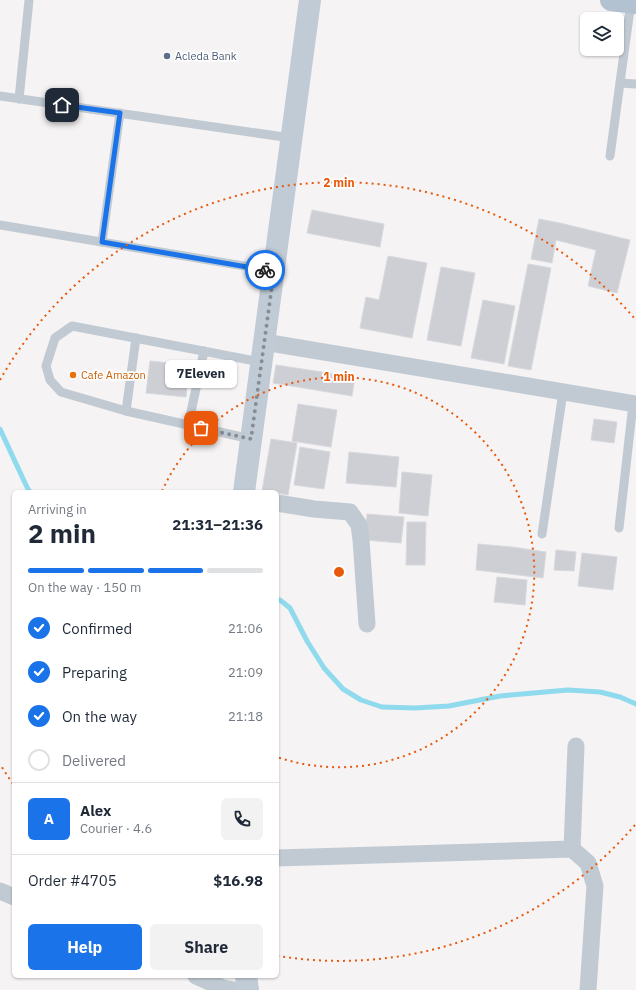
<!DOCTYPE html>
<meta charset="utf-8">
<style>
body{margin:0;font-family:"IBM Plex Sans",sans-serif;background:#f2f2f3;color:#1f2937;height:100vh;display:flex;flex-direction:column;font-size:15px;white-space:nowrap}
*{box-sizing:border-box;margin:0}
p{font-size:13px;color:#747a83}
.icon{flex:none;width:22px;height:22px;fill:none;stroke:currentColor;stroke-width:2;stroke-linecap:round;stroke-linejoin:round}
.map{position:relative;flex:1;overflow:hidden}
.panel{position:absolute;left:12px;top:490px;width:267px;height:488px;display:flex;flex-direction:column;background:#fff;border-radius:6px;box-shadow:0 1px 3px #0004}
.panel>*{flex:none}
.controls{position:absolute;left:580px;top:12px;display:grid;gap:8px}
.controls a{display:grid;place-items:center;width:44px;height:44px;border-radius:6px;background:#fff;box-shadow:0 1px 3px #0004;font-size:20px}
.pin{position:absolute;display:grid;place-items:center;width:34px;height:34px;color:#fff;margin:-17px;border-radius:8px;box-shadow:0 2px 6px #0006}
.courier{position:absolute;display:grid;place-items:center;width:40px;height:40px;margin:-20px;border:3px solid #1a73e8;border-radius:50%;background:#fff;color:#222;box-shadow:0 1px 5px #0007}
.bubble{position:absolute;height:28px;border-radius:6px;background:#fff;box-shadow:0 1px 3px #0004;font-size:13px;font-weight:800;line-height:28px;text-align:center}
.headline em{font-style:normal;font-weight:800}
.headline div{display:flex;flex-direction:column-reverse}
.headline{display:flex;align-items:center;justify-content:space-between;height:68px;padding:0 16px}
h1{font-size:26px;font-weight:800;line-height:30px}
.bar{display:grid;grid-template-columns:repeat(4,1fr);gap:6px 4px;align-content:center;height:48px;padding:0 16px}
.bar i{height:5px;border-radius:3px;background:#e0e1e3}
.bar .selected{background:#1a73e8}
.bar p{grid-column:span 4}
.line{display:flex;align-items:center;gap:10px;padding:0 16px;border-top:1px solid #e0e1e3}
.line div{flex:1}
.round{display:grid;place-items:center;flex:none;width:42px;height:42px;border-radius:6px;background:#f2f2f3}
ol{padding:0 16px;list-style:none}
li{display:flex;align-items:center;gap:12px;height:44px}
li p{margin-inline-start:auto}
li .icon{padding:4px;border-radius:50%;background:#1a73e8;color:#fff;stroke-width:4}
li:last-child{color:#747a83}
li i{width:22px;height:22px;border:2px solid #e0e1e3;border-radius:50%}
.cta{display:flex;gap:8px;margin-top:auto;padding:8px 16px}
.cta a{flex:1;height:46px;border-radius:6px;background:#1a73e8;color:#fff;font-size:16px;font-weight:800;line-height:46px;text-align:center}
.cta a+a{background:#f2f2f3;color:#1f2937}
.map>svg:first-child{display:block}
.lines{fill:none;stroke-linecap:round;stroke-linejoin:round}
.stream{stroke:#90daee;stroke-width:5}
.building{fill:#cdcfd5;stroke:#d7d9de}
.service{stroke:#c1cad2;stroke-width:9}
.minor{stroke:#c1cad2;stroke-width:17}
.secondary{stroke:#c1cbd6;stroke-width:22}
.primary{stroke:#b3c2d1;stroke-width:22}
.done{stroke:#868d94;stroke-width:4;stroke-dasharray:0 7.2}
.route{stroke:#1a73e8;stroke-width:5}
.ring{fill:none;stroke:#e8590c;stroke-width:2;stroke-dasharray:2 4}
.service-dot{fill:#5c6f8a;stroke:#fff;stroke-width:1.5}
.food-dot{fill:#e8710a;stroke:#fff;stroke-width:1.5}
.labels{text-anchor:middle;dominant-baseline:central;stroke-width:3.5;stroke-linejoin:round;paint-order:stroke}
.service-label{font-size:11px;fill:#4e5e75;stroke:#fff;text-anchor:start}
.food-label{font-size:11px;fill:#c56008;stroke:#fff;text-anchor:start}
.centre{fill:#e8590c;stroke:#fff;stroke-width:2}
.ring-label{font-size:12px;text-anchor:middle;font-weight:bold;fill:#e8590c;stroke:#fff;stroke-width:3.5;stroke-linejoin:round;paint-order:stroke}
</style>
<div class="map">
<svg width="636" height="990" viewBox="0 0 636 990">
<rect width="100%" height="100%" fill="#f5f3f3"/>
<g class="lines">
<g class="stream">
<path d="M0,429L25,483L29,491L31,492"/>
<path d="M277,599L280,600L290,608L307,641L324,668L343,689L361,700L382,707L415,708L449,706L500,696L568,690L600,692L620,697L636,704"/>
</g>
</g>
<g class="building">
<path d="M312,210L384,224L380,247L307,233Z"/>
<path d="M539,219L560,223L630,240L617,293L588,286L596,250L556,240L552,263L531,259Z"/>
<path d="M388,256L427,263L412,338L360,328L366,297L379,300Z"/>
<path d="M528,264L551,268L531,370L508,366Z"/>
<path d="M441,267L475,273L461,346L427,340Z"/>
<path d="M483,300L515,306L504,364L471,358Z"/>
<path d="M150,361L189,365L186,397L146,393Z"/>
<path d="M276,365L355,377L352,396L273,383Z"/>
<path d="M298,404L337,410L331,447L292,441Z"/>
<path d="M594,419L617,422L614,443L591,440Z"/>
<path d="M271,439L297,443L288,495L277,493V492L262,491Z"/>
<path d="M300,447L330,452L324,489L294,485Z"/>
<path d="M349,452L399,457L396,487L346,483Z"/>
<path d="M402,472L432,475L428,516L399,513Z"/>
<path d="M367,514L404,517L401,543L365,540Z"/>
<path d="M407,522H426L425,565H406Z"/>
<path d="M478,544L512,547L546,552L543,578L476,570Z"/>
<path d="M556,550L576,552L574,571L554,570Z"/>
<path d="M582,553L617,557L613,590L578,586Z"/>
<path d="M497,577L527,580L525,605L494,602Z"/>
</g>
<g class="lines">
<g class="service">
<path d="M620,83L636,84"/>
<path d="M0,96L291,138"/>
<path d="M19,99L29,0"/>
<path d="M610,156L631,2"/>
<path d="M0,225L274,271"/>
<path d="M102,242L120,113"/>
<path d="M126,411L136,338"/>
<path d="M188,426L204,351"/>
<path d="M251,439L126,411L61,392L50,380L46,366L55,338L72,326L261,362"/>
<path d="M619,528L633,404"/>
<path d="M542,534L563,392"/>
</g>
<g class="minor">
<path d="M264,342L636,404"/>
<path d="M277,503L314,509L350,512L359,525L361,540L367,624"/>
<path d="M572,849L576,746"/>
<path d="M277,858L572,849L588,863L595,886L588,990"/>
<path d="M0,891L14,897"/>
<path d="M196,976L223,988L234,990"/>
</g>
<g class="secondary">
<path d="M244,492L310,0"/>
<path d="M246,976L248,990"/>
</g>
<path class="primary" d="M611,0L636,3"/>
</g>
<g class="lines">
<path class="done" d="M201,428L251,439L274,271L265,270"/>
<path class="route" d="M62,105L120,113L102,242L265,270"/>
</g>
<g class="ring">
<path d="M162 491A195 195 0 1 1 277 757"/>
<path d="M635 825A389 389 0 0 1 278 956M13 784A389 389 0 0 1 0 764M0 380A389 389 0 0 1 635 319"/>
</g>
<circle class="service-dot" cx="167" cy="56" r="4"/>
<circle class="food-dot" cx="73" cy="375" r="4"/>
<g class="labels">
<g class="service-label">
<text x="175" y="56">Acleda Bank</text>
</g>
<g class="food-label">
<text x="81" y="375">Cafe Amazon</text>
</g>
</g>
<circle cx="339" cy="572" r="6" class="centre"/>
<g class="ring-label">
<text x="339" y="187">2 min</text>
<text x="339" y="381">1 min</text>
</g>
</svg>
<div class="controls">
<a><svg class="icon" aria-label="layers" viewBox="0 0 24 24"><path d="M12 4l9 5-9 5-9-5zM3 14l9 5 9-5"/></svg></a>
</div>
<div class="pin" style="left:201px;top:428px;background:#ea580c"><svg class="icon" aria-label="bag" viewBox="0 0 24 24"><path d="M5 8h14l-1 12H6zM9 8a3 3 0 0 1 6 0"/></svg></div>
<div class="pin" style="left:62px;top:105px;background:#1f2937"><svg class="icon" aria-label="home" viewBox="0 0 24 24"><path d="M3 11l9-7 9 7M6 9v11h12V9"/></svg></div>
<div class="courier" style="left:265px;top:270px"><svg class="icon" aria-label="bike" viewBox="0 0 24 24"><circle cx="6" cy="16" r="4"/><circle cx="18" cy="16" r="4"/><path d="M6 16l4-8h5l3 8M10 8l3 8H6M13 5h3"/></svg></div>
<div class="bubble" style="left:165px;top:360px;width:72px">7Eleven</div>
<section class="panel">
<div class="headline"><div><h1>2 min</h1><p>Arriving in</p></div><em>21:31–21:36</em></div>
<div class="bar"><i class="selected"></i><i class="selected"></i><i class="selected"></i><i></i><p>On the way · 150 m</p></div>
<ol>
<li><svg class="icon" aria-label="check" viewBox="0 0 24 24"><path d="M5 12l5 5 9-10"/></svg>Confirmed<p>21:06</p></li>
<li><svg class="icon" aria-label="check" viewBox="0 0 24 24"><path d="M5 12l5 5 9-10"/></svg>Preparing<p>21:09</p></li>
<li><svg class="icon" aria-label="check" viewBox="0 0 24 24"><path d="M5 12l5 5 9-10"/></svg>On the way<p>21:18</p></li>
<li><i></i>Delivered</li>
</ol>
<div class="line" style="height:72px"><b class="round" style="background:#1a73e8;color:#fff">A</b><div><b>Alex</b><p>Courier · 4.6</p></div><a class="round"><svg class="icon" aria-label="phone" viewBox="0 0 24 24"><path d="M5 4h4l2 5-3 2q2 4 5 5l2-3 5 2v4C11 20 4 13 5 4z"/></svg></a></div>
<div class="line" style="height:52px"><div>Order #4705</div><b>$16.98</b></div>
<div class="cta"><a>Help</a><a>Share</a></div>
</section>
</div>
